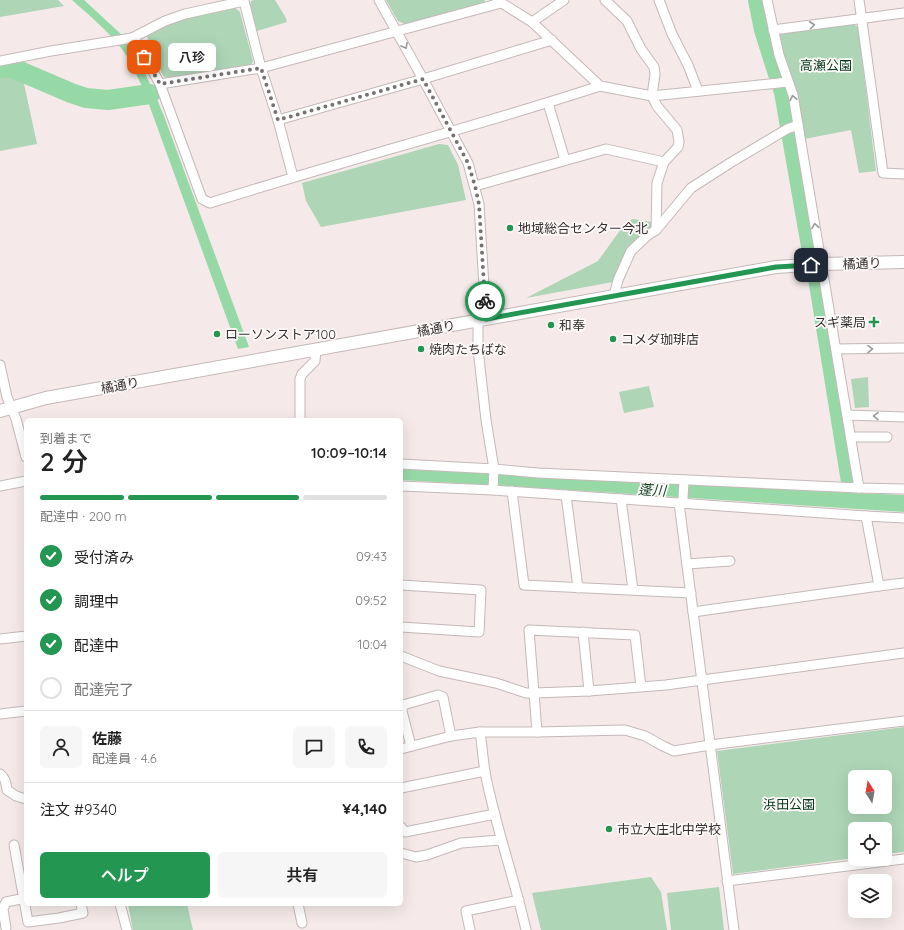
<!DOCTYPE html>
<html lang="ja">
<meta charset="utf-8">
<style>
body{margin:0;font-family:Quicksand,"Noto Sans JP",sans-serif;background:#f6f6f6;color:#222;height:100vh;display:flex;flex-direction:column;font-size:15px;white-space:nowrap}
*{box-sizing:border-box;margin:0}
p{font-size:13px;color:#767676}
.icon{flex:none;width:22px;height:22px;fill:none;stroke:currentColor;stroke-width:2;stroke-linecap:round;stroke-linejoin:round}
.map{position:relative;flex:1;overflow:hidden}
.sheet{position:absolute;left:24px;top:418px;width:379px;height:488px;display:flex;flex-direction:column;background:#fff;border-radius:6px;box-shadow:0 4px 16px #0002}
.sheet>*{flex:none}
.needle{width:26px;rotate:349deg}
.tools{position:absolute;left:848px;top:770px;display:grid;gap:8px}
.tools a{display:grid;place-items:center;width:44px;height:44px;border-radius:6px;background:#fff;box-shadow:0 4px 16px #0002;font-size:20px}
.pin{position:absolute;display:grid;place-items:center;width:34px;height:34px;color:#fff;margin:-17px;border-radius:8px;box-shadow:0 2px 6px #0006}
.courier{position:absolute;display:grid;place-items:center;width:40px;height:40px;margin:-20px;border:3px solid #239651;border-radius:50%;background:#fff;color:#222;box-shadow:0 1px 5px #0007}
.bubble{position:absolute;height:28px;border-radius:6px;background:#fff;box-shadow:0 4px 16px #0002;font-size:13px;font-weight:600;line-height:28px;text-align:center}
.summary em{font-style:normal;font-weight:600}
.summary div{display:flex;flex-direction:column-reverse}
.summary{display:flex;align-items:center;justify-content:space-between;height:68px;padding:0 16px}
h1{font-size:26px;font-weight:600;line-height:30px}
.bar{display:grid;grid-template-columns:repeat(4,1fr);gap:6px 4px;align-content:center;height:48px;padding:0 16px}
.bar i{height:5px;border-radius:3px;background:#e0e0e0}
.bar .active{background:#239651}
.bar p{grid-column:span 4}
.line{display:flex;align-items:center;gap:10px;padding:0 16px;border-top:1px solid #e0e0e0}
.line div{flex:1}
.round{display:grid;place-items:center;flex:none;width:42px;height:42px;border-radius:6px;background:#f6f6f6}
ol{padding:0 16px;list-style:none}
li{display:flex;align-items:center;gap:12px;height:44px}
li p{margin-inline-start:auto}
li .icon{padding:4px;border-radius:50%;background:#239651;color:#fff;stroke-width:4}
li:last-child{color:#767676}
li i{width:22px;height:22px;border:2px solid #e0e0e0;border-radius:50%}
.button{display:flex;gap:8px;margin-top:auto;padding:8px 16px}
.button a{flex:1;height:46px;border-radius:6px;background:#239651;color:#fff;font-size:16px;font-weight:600;line-height:46px;text-align:center}
.button a+a{background:#f6f6f6;color:#222}
.map>svg:first-child{display:block}
.green{fill:#add5b6;fill-rule:evenodd}
.water{fill:#96d9a7}
.lines{fill:none;stroke-linecap:round;stroke-linejoin:round}
.river{stroke:#96d9a7;stroke-width:20}
.minor-casing{stroke:#c4b9b8;stroke-width:11}
.tertiary-casing{stroke:#c4b9b8;stroke-width:14}
.minor{stroke:#fff;stroke-width:9}
.tertiary{stroke:#fff;stroke-width:12}
.oneway{stroke:#9a9898}
.done{stroke:#787171;stroke-width:4;stroke-dasharray:0 7.2}
.route{stroke:#239651;stroke-width:5}
.poi-dot{fill:#239651;stroke:#fef9f9;stroke-width:1.5}
.labels{text-anchor:middle;dominant-baseline:central;stroke-width:3.5;stroke-linejoin:round;paint-order:stroke}
.park-label{font-size:13px;fill:#043a1a;stroke:#fef9f9}
.poi-label{font-size:13px;fill:#353030;stroke:#fef9f9;text-anchor:start}
.street-label{font-size:13px;fill:#353030;stroke:#fef9f9}
.water-label{font-size:14px;font-style:italic;fill:#154727;stroke:#fef9f9}
</style>
<div class="map">
<svg width="904" height="930" viewBox="0 0 904 930">
<rect width="100%" height="100%" fill="#f5eae9"/>
<g class="green">
<path d="M0,0H58L64,6L0,17Z"/>
<path d="M254,0H275L286,18L287,22L257,31L250,6L251,1Z"/>
<path d="M386,0H485L484,3L407,25L398,21Z"/>
<path d="M234,7L240,12L253,61L251,65L169,79L163,76L147,37C158,20 214,11 234,7Z"/>
<path d="M853,24L858,27L876,171L859,173L851,130L804,139L777,36L780,32Z"/>
<path d="M11,74L23,79L37,144L0,151V76Z"/>
<path d="M439,144L448,145L458,165L466,200L321,227L306,201L302,183Z"/>
<path d="M633,219L652,222V230L613,282L526,298L598,261L626,222Z"/>
<path d="M868,377L869,407L855,408L851,379Z"/>
<path d="M649,386L654,407L624,413L619,392Z"/>
<path d="M904,727V852L885,854V829H855V858L733,874L717,751ZM855,777H885V807H855Z"/>
<path d="M651,877L661,892L667,930H541L532,893Z"/>
<path d="M719,887L724,930H671L667,893Z"/>
<path d="M128,904H187L193,930H133Z"/>
</g>
<g class="water">
<path d="M72,0H84L122,35L134,51L153,90L164,116L249,347L238,349L143,88C136,75 131,60 121,48C107,30 89,15 72,0Z"/>
<path d="M401,469L853,493L904,495V512L524,487L401,480Z"/>
</g>
<g class="lines">
<g class="river">
<path d="M758,0L764,30L777,71L784,92L812,252"/>
<path d="M0,68L7,67L15,69L71,93L86,98L108,100L150,94"/>
<path d="M818,278L851,482"/>
</g>
<g class="minor-casing">
<g id="minor">
<path d="M379,0L423,79L468,163L479,204L486,319"/>
<path d="M497,0L532,22L600,86L652,96L788,82"/>
<path d="M605,0L627,21L641,49L654,67L655,74L652,96L657,106L677,130L679,142L678,147L664,162L657,183L656,230"/>
<path d="M659,0L672,34L688,65L698,91"/>
<path d="M767,0L779,55L793,95L859,488"/>
<path d="M859,0L883,173L904,174"/>
<path d="M532,22L564,0"/>
<path d="M773,30L904,13"/>
<path d="M0,61L51,51L132,38"/>
<path d="M160,84L261,68L501,3"/>
<path d="M548,103L565,160"/>
<path d="M278,120L423,79L552,40"/>
<path d="M293,177L278,120L261,68L244,1L185,14L165,21L132,38L137,43L160,84L202,199L210,203C339,162 471,128 600,86"/>
<path d="M475,186L606,149L664,162"/>
<path d="M614,296L618,280L631,251L648,235L656,230L691,188L730,163L787,129L798,125"/>
<path d="M478,321V349L486,420L494,469L493,490"/>
<path d="M836,349L904,348"/>
<path d="M0,365L7,397L16,419L26,457"/>
<path d="M848,415L904,417"/>
<path d="M300,420V379L302,374L315,361L316,350"/>
<path d="M851,437H887"/>
<path d="M401,464L494,469L538,473L859,488L904,489"/>
<path d="M0,486L26,481"/>
<path d="M401,486L493,490L866,516L904,518"/>
<path d="M512,491L524,585L691,593"/>
<path d="M566,495L578,588"/>
<path d="M621,499L633,590"/>
<path d="M679,503L734,930"/>
<path d="M682,503L683,499L684,480"/>
<path d="M866,516L879,586"/>
<path d="M687,564L730,561"/>
<path d="M401,585L481,590L479,632L401,627"/>
<path d="M693,612L879,586L904,583"/>
<path d="M583,632L589,691"/>
<path d="M0,639L26,636"/>
<path d="M401,656L439,671L496,683L526,693H534L537,732H480C482,745 483,759 485,772C495,825 514,877 526,930"/>
<path d="M641,687L635,635L529,630L534,693L589,691L666,685L702,680L904,653"/>
<path d="M0,714L26,711"/>
<path d="M537,732L625,730L645,736L663,746L674,751L710,745L904,721"/>
<path d="M411,746L402,711L403,705L438,695L443,697L451,736"/>
<path d="M401,749L451,736L480,732"/>
<path d="M0,774C6,779 6,783 7,790L16,796L26,799"/>
<path d="M401,788L485,771"/>
<path d="M401,827L405,832L495,814"/>
<path d="M14,845L28,922L59,918L83,913L81,904"/>
<path d="M401,853L416,857L427,855L461,843L501,840"/>
<path d="M727,881L904,859"/>
<path d="M120,904L127,930"/>
<path d="M298,904L302,923"/>
<path d="M6,928L3,909L6,902L26,898"/>
<path d="M470,930L466,911L519,900"/>
</g>
</g>
<g class="tertiary-casing">
<path id="tertiary" d="M0,411L46,398L776,267L821,264L904,262"/>
</g>
<use href="#minor" class="minor"/>
<use href="#tertiary" class="tertiary"/>
</g>
<defs><path id="oneway-chevron" d="M-2-3.5L2.5 0L-2 3.5" fill="none" stroke-width="1.6" stroke-linecap="round" stroke-linejoin="round"/></defs>
<g class="oneway">
<use href="#oneway-chevron" transform="translate(812 25) rotate(-7)"/>
<use href="#oneway-chevron" transform="translate(405 46) rotate(61)"/>
<use href="#oneway-chevron" transform="translate(793 98) rotate(-103)"/>
<use href="#oneway-chevron" transform="translate(815 226) rotate(-99)"/>
<use href="#oneway-chevron" transform="translate(870 349) rotate(-1)"/>
<use href="#oneway-chevron" transform="translate(876 416) rotate(-179)"/>
</g>
<g class="lines">
<path class="done" d="M144,57L160,84L261,68L278,120L423,79L468,163L475,186L479,204L485,301"/>
<path class="route" d="M485,301L486,319L776,267L811,265"/>
</g>
<g class="poi-dot">
<circle cx="510" cy="228" r="4"/>
<path d="M872 316h4v4h4v4h-4v4h-4v-4h-4v-4h4z"/>
<circle cx="551" cy="325" r="4"/>
<circle cx="217" cy="334" r="4"/>
<circle cx="613" cy="339" r="4"/>
<circle cx="421" cy="349" r="4"/>
<circle cx="609" cy="829" r="4"/>
</g>
<g class="labels">
<g class="park-label">
<text x="826" y="65">高瀬公園</text>
<text x="789" y="804">浜田公園</text>
</g>
<g class="poi-label">
<text x="518" y="228">地域総合センター今北</text>
<text x="866" y="322" text-anchor="end">スギ薬局</text>
<text x="559" y="325">和奉</text>
<text x="225" y="334">ローソンストア100</text>
<text x="621" y="339">コメダ珈琲店</text>
<text x="429" y="349">焼肉たちばな</text>
<text x="617" y="829">市立大庄北中学校</text>
</g>
<g class="street-label">
<text transform="translate(862 263) rotate(-2)">橘通り</text>
<text transform="translate(436 328) rotate(-10)">橘通り</text>
<text transform="translate(120 385) rotate(-10)">橘通り</text>
</g>
<g class="water-label">
<text transform="translate(652 490) rotate(3)">蓬川</text>
</g>
</g>
</svg>
<div class="tools">
<a><svg class="needle" viewBox="-14 -14 28 28"><path d="M0-13l5 13h-10z" fill="#e53935"/><path d="M0 13l5-13h-10z" fill="#767676"/></svg></a>
<a><svg class="icon" aria-label="locate" viewBox="0 0 24 24"><circle cx="12" cy="12" r="6"/><path d="M12 2v4M12 18v4M2 12h4M18 12h4"/></svg></a>
<a><svg class="icon" aria-label="layers" viewBox="0 0 24 24"><path d="M12 4l9 5-9 5-9-5zM3 14l9 5 9-5"/></svg></a>
</div>
<div class="pin" style="left:144px;top:57px;background:#ea580c"><svg class="icon" aria-label="bag" viewBox="0 0 24 24"><path d="M5 8h14l-1 12H6zM9 8a3 3 0 0 1 6 0"/></svg></div>
<div class="pin" style="left:811px;top:265px;background:#1f2937"><svg class="icon" aria-label="home" viewBox="0 0 24 24"><path d="M3 11l9-7 9 7M6 9v11h12V9"/></svg></div>
<div class="courier" style="left:485px;top:301px"><svg class="icon" aria-label="bike" viewBox="0 0 24 24"><circle cx="6" cy="16" r="4"/><circle cx="18" cy="16" r="4"/><path d="M6 16l4-8h5l3 8M10 8l3 8H6M13 5h3"/></svg></div>
<div class="bubble" style="left:168px;top:43px;width:48px">八珍</div>
<section class="sheet">
<div class="summary"><div><h1>2 分</h1><p>到着まで</p></div><em>10:09–10:14</em></div>
<div class="bar"><i class="active"></i><i class="active"></i><i class="active"></i><i></i><p>配達中 · 200 m</p></div>
<ol>
<li><svg class="icon" aria-label="check" viewBox="0 0 24 24"><path d="M5 12l5 5 9-10"/></svg>受付済み<p>09:43</p></li>
<li><svg class="icon" aria-label="check" viewBox="0 0 24 24"><path d="M5 12l5 5 9-10"/></svg>調理中<p>09:52</p></li>
<li><svg class="icon" aria-label="check" viewBox="0 0 24 24"><path d="M5 12l5 5 9-10"/></svg>配達中<p>10:04</p></li>
<li><i></i>配達完了</li>
</ol>
<div class="line" style="height:72px"><a class="round"><svg class="icon" aria-label="person" viewBox="0 0 24 24"><circle cx="12" cy="8" r="4"/><path d="M4 21q1-7 8-7t8 7"/></svg></a><div><b>佐藤</b><p>配達員 · 4.6</p></div><a class="round"><svg class="icon" aria-label="chat" viewBox="0 0 24 24"><path d="M4 5h16v11H9l-5 4z"/></svg></a><a class="round"><svg class="icon" aria-label="phone" viewBox="0 0 24 24"><path d="M5 4h4l2 5-3 2q2 4 5 5l2-3 5 2v4C11 20 4 13 5 4z"/></svg></a></div>
<div class="line" style="height:52px"><div>注文 #9340</div><b>¥4,140</b></div>
<div class="button"><a>ヘルプ</a><a>共有</a></div>
</section>
</div>
